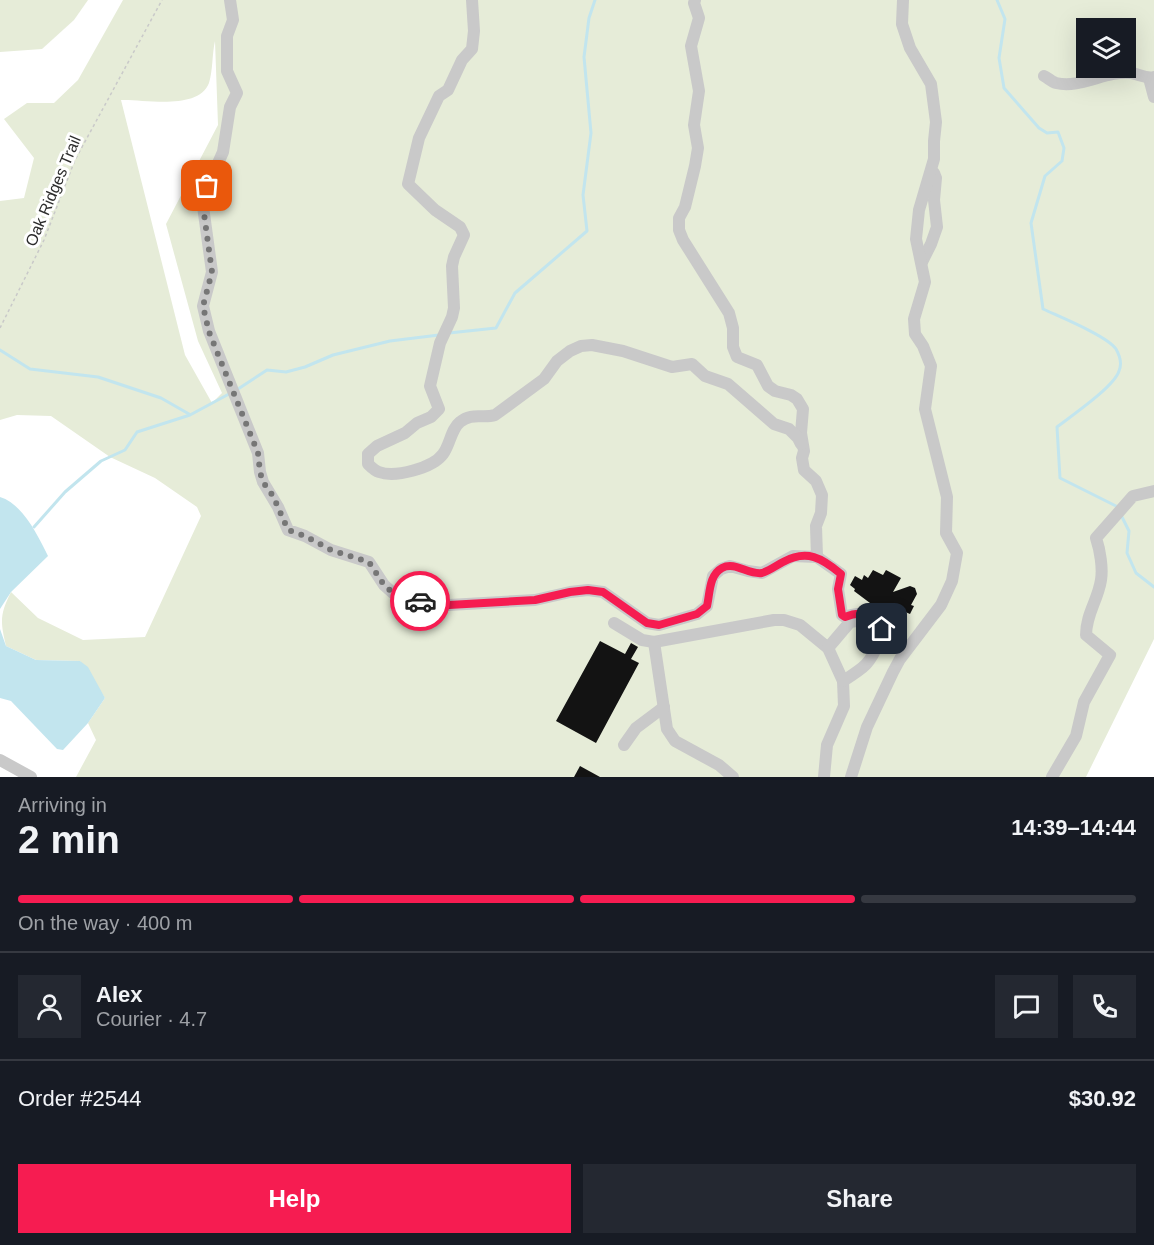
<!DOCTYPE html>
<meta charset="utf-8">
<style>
body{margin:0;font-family:Helvetica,sans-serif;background:#242831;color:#f1f3f6;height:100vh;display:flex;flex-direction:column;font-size:22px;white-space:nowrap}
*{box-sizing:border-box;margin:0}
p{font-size:20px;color:#9ea1a6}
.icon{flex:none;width:33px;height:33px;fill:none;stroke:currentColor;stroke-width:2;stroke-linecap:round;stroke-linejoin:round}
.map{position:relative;height:777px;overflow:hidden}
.panel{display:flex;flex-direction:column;background:#171b24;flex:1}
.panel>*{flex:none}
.tools{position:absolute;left:1076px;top:18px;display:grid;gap:12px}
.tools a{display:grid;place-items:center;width:60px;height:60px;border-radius:0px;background:#171b24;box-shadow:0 6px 24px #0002;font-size:30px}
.pin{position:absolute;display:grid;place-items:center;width:51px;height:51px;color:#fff;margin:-26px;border-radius:12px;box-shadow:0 3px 9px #0006}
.courier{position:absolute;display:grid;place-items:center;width:60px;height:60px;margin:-30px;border:4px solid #f61c51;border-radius:50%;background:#fff;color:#222;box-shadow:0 2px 8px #0007}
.head em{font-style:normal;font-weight:700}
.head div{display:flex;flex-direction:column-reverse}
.head{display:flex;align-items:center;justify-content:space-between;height:102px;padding:0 18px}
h1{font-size:39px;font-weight:700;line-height:45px}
.bar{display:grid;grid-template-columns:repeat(4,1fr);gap:9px 6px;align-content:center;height:72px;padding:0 18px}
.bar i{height:8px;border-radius:4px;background:#363941}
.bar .on{background:#f61c51}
.bar p{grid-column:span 4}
.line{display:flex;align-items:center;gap:15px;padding:0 18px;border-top:2px solid #363941}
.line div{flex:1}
.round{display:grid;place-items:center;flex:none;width:63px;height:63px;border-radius:0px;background:#242831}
.action{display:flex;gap:12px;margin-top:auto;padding:12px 18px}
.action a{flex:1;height:69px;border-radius:0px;background:#f61c51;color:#fff;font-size:24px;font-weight:700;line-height:69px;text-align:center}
.action a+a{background:#242831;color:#f1f3f6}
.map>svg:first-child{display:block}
.green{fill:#e6ecd8;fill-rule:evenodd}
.water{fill:#c2e5ee}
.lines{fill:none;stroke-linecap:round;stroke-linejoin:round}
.stream{stroke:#c2e5ee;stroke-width:3}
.building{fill:#131313}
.path{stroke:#c9c9c9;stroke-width:1.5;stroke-dasharray:3 3;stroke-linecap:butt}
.minor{stroke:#c9c9c9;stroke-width:12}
.done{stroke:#767676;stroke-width:6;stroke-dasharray:0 10.8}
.route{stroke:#f61c51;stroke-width:8}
.labels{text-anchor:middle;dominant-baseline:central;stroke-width:6;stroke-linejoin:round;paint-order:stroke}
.street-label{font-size:16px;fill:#2c2c2c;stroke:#fff}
</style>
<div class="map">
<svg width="1154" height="777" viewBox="0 0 1154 777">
<rect width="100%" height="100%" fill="#fff"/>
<g class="green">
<path d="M0,0H88L74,20L42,49L0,52Z"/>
<path d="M123,0H1154V639L1086,777H76L96,740L88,723L105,698L80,661L36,660L6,646C0,621 0,614 11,592L38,618L83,640L145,637L201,516L197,507L155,478L110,457L51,416L17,415L0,420V201L24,198L34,158L4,119L27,103H54L78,80ZM1086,28H1125V68H1086ZM215,41L218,125L166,224L198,341L222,393L212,403L185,355L121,100C144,99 198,111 209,83C213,70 212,54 215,41Z"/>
</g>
<g class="water">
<path d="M0,497C23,504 38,536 48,556L11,592L0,609Z"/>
<path d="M0,629L6,646L36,660L80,661L88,667L105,698L88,723L63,750L57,749L11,701L0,698Z"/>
</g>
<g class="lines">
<g class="stream">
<path d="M997,0L1005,19L999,58L1004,88L1039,128L1047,133L1058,132L1064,148L1062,161L1045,176L1031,223L1043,309C1060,317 1107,336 1116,349C1120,356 1122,364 1119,371C1114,387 1071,416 1057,427L1060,478L1116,506L1117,509"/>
<path d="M449,333L496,328L515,293L587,231L583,195L591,133L584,57L589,18L595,0"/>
<path d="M0,350L30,369L98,377L161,398L189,414"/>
<path d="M235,391L267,370L286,372L305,367L333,355L390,341L439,335"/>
<path d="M1121,515L1129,531L1127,553L1136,573L1154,587"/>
<path d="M34,527L65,492L101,461L125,450L137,432L190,415L229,394"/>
</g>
</g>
<g class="building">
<path d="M873,570L883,575L886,570L901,578L893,592L910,586L915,588L917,594L911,605L914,606L910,614L903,611L901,616L891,612L889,615L881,612L869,606L870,603L854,591L855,589L850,585L855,576L862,580L864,575L868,578Z"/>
<path d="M600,641L625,654L631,643L638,647L631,659L639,663L596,743L556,721Z"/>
<path d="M580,766L600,777H574Z"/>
</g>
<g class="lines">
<path class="path" d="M0,328L44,240L75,160L162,0"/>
<g class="minor">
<path d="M230,0L233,20L227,36V71L237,93L230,107L223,152L202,199L212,272L203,306L209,331L258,453L260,472L263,482L278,507L288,530L305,536L331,550L369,562L384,585L393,593L428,603L449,605L535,600L570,592L588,590L603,592L647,623L659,625L697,614L707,606L713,576L721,569L730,566L748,571L762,573L793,556L817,557L816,526L821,513L822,495L816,481L804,470L802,458L804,451L801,433L803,409L797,399L791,395L775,391L768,386L757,365L737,357L733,347V328L729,313L683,240L679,230V218L685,207L695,166L698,148L694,125L699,91L691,46L699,18L694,3L695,0"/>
<path d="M472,0L474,31L472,49L462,60L448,90L439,96L419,138L408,184L435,210L460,227L464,235L454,257L452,266L454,308L452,317L440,343L430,386L439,409L431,417L417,423L405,433L377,446L368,454V464C371,467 375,471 379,472C395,478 433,468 443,454C450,445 451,429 460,422C472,412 483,419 495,415L544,379L557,361L570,351L581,346L592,345L623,351L672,367L692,364L705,376L728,384L774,424L789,429L798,438L801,444"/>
<path d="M1044,76C1048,78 1052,82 1056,83C1081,89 1106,70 1131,73C1139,74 1146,79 1154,77"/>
<path d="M1149,78L1154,97"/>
<path d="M922,262L931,244L937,227L934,200L936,178L934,173"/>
<path d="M817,557L841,574L838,589L842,615L845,617C858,612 877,611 882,628C884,635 882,642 884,648L908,647"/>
<path d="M614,623L642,640L654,642L774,620H784L800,625L828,648L843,681L844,706L827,745L824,777"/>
<path d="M654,642L667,729L675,741L719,765L733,777"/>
<path d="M828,648L850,622L863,620"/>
<path d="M843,681C865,667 870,664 880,640L878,636"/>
<path d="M624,745L636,728L664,707"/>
<path d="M0,760L31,777"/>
<path d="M851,777L867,727L893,672L900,659L941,605L952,581L957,553L946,533L947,497L925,409L931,366L923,346L915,334L914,319L925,282L916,239L919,210L934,159V141L936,122L931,84L910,48L902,24L903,0"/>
<path d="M1052,777L1076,736L1084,702L1110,655L1086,635C1086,614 1098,600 1101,580C1103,568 1100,550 1096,538L1133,496L1154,491"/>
</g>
</g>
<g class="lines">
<path class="done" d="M207,186L202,199L212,272L203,306L209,332L258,453L260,472L263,482L273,496L288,530L305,536L331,550L369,562L384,585L393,593L420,601"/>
<path class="route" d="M420,601L449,605L535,600L570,592L588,590L603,592L647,623L659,625L697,614L707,606C710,593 709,575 722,568C735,561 748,575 762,573C769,571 777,565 783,562C807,549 822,558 841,574L838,589L842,615L845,617C860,611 875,613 882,629"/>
</g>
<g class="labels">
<g class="street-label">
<text transform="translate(53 191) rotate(-67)">Oak Ridges Trail</text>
</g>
</g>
</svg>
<div class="tools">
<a><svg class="icon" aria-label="layers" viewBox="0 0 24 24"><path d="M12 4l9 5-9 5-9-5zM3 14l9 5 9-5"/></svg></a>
</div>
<div class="pin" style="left:207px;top:186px;background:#ea580c"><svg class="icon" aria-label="bag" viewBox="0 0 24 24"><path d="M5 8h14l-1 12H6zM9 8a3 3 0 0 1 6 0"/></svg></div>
<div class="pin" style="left:882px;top:629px;background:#1f2937"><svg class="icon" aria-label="home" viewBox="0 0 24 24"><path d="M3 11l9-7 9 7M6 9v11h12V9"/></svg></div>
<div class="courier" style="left:420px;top:601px"><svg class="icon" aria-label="car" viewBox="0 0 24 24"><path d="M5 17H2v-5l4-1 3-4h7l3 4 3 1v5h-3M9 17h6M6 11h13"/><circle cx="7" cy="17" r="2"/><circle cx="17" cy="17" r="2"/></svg></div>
</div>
<section class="panel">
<div class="head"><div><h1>2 min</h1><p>Arriving in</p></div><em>14:39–14:44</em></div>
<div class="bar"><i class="on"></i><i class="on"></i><i class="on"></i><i></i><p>On the way · 400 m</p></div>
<div class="line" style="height:108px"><a class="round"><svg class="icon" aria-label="person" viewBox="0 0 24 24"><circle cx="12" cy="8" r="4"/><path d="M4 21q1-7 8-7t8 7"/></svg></a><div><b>Alex</b><p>Courier · 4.7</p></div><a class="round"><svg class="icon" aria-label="chat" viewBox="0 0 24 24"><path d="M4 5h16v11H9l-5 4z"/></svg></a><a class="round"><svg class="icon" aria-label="phone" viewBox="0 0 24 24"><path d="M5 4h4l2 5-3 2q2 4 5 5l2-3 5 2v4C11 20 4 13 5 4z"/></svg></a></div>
<div class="line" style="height:78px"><div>Order #2544</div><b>$30.92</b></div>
<div class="action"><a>Help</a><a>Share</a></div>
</section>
